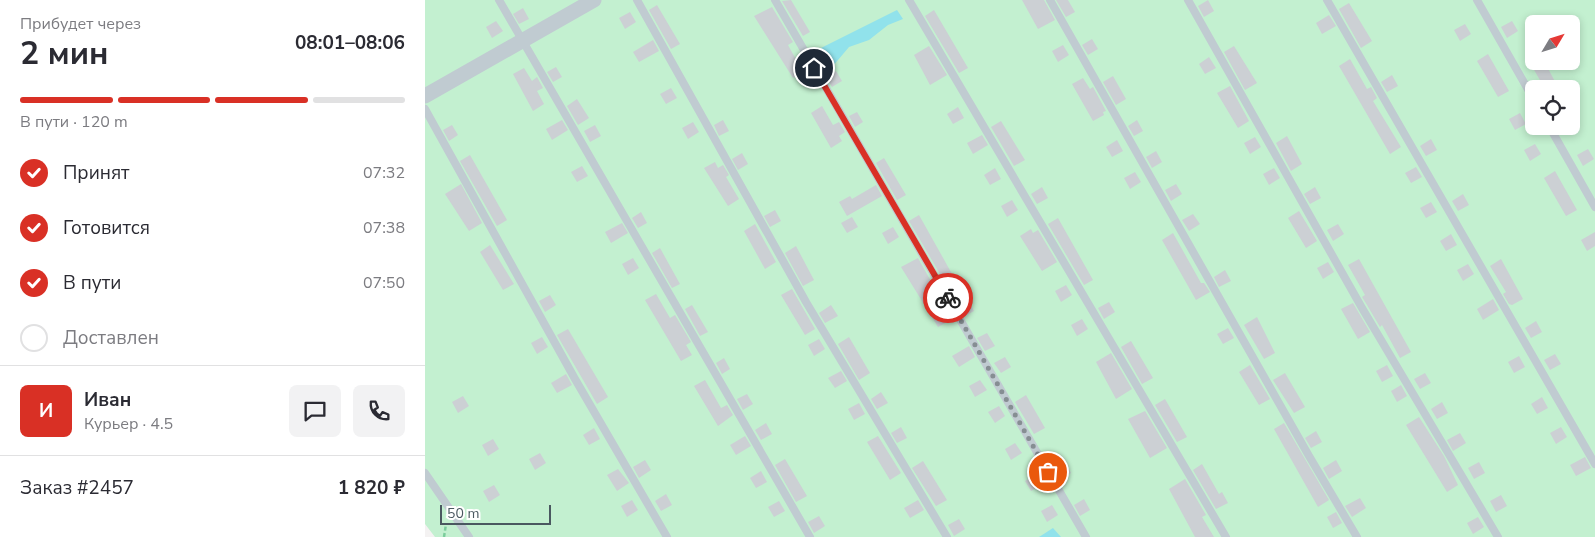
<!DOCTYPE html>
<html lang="ru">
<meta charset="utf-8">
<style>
body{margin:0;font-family:"Nunito Sans",sans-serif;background:#f2f2f3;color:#2b2b33;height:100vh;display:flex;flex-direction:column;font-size:19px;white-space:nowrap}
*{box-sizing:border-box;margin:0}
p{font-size:16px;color:#7c7c81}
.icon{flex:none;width:28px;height:28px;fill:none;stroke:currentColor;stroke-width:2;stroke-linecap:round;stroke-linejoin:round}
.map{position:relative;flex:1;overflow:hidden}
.drawer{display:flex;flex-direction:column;background:#fff;width:425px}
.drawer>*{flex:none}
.needle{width:32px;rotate:52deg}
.buttons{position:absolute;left:1100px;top:15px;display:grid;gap:10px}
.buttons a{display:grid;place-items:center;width:55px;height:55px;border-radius:8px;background:#fff;box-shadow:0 2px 8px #0003;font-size:25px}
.scale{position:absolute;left:15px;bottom:12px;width:111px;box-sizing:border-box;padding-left:5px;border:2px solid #4a5860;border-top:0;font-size:14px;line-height:18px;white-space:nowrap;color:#4a5860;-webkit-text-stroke:4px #fff;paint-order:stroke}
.pin{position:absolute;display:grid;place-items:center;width:42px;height:42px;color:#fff;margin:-21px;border:2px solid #fff;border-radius:50%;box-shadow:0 1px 5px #0007}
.courier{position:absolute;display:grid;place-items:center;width:50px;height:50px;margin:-25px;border:4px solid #d93025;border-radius:50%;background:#fff;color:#222;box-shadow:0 1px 6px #0007}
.overview em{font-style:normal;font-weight:700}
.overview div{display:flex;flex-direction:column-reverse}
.overview{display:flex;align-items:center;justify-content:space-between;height:85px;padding:0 20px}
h1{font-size:32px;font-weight:700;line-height:38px}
.bar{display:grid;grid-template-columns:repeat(4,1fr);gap:8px 5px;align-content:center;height:60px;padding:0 20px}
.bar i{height:6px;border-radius:4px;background:#e1e1e2}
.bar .on{background:#d93025}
.bar p{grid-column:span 4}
.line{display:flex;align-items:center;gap:12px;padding:0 20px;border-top:1px solid #e1e1e2}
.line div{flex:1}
.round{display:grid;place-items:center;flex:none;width:52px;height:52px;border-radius:8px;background:#f2f2f3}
ol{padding:0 20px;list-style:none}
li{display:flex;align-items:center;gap:15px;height:55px}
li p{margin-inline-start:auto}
li .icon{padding:5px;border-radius:50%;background:#d93025;color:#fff;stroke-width:4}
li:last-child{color:#7c7c81}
li i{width:28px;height:28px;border:2px solid #e1e1e2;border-radius:50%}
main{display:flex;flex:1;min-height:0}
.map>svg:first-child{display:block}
.green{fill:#c3f0d0;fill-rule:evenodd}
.water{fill:#91e2eb}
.building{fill:#ccd0d4}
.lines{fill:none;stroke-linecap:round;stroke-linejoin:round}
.path{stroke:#7bcd9c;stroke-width:2.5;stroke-dasharray:4 2.5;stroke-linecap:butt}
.lane{stroke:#c0cbd1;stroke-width:8}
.street{stroke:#c0cbd1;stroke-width:15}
.done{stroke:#868e93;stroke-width:5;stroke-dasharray:0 9}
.route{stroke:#d93025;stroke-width:6}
</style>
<main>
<section class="drawer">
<div class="overview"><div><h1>2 мин</h1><p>Прибудет через</p></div><em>08:01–08:06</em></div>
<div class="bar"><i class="on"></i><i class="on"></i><i class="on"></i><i></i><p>В пути · 120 m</p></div>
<ol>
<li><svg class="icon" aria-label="check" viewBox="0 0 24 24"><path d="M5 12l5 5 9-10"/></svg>Принят<p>07:32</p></li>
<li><svg class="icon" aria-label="check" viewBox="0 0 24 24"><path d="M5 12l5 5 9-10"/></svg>Готовится<p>07:38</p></li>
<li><svg class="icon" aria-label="check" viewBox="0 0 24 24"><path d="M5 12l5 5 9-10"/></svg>В пути<p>07:50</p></li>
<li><i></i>Доставлен</li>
</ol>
<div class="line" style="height:90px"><b class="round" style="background:#d93025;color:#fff">И</b><div><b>Иван</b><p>Курьер · 4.5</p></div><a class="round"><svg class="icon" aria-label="chat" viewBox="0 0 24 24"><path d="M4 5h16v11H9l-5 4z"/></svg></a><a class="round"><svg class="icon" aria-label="phone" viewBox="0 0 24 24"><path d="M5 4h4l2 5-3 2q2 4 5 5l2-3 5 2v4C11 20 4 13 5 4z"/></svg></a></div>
<div class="line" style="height:65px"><div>Заказ #2457</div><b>1 820 ₽</b></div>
</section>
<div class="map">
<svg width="1170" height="537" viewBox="0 0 1170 537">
<rect width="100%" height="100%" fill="#f4f2f2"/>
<path class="green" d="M0,0H1170V537H10L0,524ZM1109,24H1146V61H1109ZM1109,89H1146V126H1109Z"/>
<g class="water">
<path d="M472,10L478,19L463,25L444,40L424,47L402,73C392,70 389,63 388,52Z"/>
<path d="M628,528L636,537H614Z"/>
</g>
<g class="building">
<path d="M366,0L385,32L378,36L357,1Z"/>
<path d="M597,0H619L630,20L613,29Z"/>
<path d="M631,0H643L650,12L641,17Z"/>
<path d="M783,0L789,11L779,17L773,6Z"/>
<path d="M924,3L947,41L936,48L914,9Z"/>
<path d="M232,5L255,44L246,49L224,10Z"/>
<path d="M347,7L368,42L363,45L378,72L368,78L329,16Z"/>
<path d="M98,8L104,19L94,24L88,14Z"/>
<path d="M509,10L543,68L534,73L500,16Z"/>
<path d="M205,12L211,22L200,29L194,18Z"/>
<path d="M904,15L911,26L897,34L891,23Z"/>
<path d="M71,21L78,31L67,38L61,27Z"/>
<path d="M1087,21L1093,31L1082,38L1076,27Z"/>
<path d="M1040,24L1046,34L1035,41L1029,30Z"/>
<path d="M667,39L673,49L663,55L657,45Z"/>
<path d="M228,40L234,51L214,62L208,52Z"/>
<path d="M638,45L644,55L633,62L627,51Z"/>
<path d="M504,46L522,75L505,85L489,55Z"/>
<path d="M809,46L832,83L820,90L799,52Z"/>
<path d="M1063,54L1084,91L1073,97L1052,61Z"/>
<path d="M784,57L791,68L780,74L774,64Z"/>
<path d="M925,59L942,89L946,87L952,98L948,101L976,147L965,154L914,66Z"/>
<path d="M1104,61H1119L1134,89H1120Z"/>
<path d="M131,67L137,77L128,82L122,72Z"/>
<path d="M99,68L107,81L112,77L118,88L112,91L119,104L108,111L88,74Z"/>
<path d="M411,71L417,81L407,87L401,77Z"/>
<path d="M967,75L973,86L962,92L956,82Z"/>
<path d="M688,76L701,99L691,105L678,82Z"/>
<path d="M658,78L665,89L668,87L681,111L678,112L679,115L668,121L647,84Z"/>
<path d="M805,86L824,121L813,128L792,93Z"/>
<path d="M246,88L252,98L241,104L235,94Z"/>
<path d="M152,99L164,118L153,125L142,106Z"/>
<path d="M397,106L408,125L414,122L420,132L414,136L417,141L406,148L386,113Z"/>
<path d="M533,107L539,118L528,124L522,114Z"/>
<path d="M432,112L438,122L430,127L424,116Z"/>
<path d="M1095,113L1101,124L1090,130L1084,119Z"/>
<path d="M137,120L143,130L127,140L121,129Z"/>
<path d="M298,120L304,131L294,136L289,125Z"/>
<path d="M712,120L718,131L709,136L703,126Z"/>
<path d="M576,121L600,160L589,166L566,127Z"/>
<path d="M268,122L274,132L263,139L257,128Z"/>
<path d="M27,125L33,135L24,141L18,130Z"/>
<path d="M170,125L176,136L165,142L159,131Z"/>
<path d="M557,135L563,145L548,154L542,143Z"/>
<path d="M862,136L877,164L866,171L851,143Z"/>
<path d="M830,137L836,147L825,154L819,143Z"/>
<path d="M1006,139L1012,150L1001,156L995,146Z"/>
<path d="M692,140L698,151L687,157L681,147Z"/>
<path d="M1110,144L1116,154L1105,161L1099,150Z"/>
<path d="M1163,149L1169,159L1158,166L1152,155Z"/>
<path d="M731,151L737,162L727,168L721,157Z"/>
<path d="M317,153L323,164L313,170L307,159Z"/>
<path d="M45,155L82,220L72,226L35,161Z"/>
<path d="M459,158L481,195L472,200L451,163Z"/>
<path d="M290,162L293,168L298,165L304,175L301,177L314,199L303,206L279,168Z"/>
<path d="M157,166L163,176L152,182L146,172Z"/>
<path d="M991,167L997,177L986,183L980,173Z"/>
<path d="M570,168L576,179L565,185L559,175Z"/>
<path d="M849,168L855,178L844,185L838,174Z"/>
<path d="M1130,171L1152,210L1141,216L1119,178Z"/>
<path d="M710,172L716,182L705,189L699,178Z"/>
<path d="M36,184L57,223L44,231L20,194Z"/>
<path d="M751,184L757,194L746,201L740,190Z"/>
<path d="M451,185L457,196L422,216L414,202L425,196L427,199Z"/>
<path d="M617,187L623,198L612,204L606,194Z"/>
<path d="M890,187L896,198L885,204L879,194Z"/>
<path d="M1038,194L1044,205L1033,211L1027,201Z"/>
<path d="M587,200L593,210L582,217L576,206Z"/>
<path d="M1006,202L1012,212L1001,218L995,208Z"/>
<path d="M350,210L356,221L345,227L339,216Z"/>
<path d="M874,211L892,241L881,248L863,218Z"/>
<path d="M216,212L222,223L213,228L207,218Z"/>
<path d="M768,214L775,224L764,231L757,220Z"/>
<path d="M494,215L531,281L522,286L484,221Z"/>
<path d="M427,217L433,227L422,233L416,223Z"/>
<path d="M633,218L668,280L659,285L623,224Z"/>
<path d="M197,223L203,233L186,243L180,232Z"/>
<path d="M330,224L351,262L340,269L319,231Z"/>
<path d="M913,224L919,234L908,241L902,230Z"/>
<path d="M468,227L474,237L463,244L457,233Z"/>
<path d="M606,229L608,233L613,230L632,262L617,271L595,236Z"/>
<path d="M1170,232V246L1162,251L1156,240Z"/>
<path d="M748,233L776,283H779L785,292L771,300L737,240Z"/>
<path d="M1026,234L1032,245L1021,251L1015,241Z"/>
<path d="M65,245L89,284L78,290L55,252Z"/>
<path d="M371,246L389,280L378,286L360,253Z"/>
<path d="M235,248L255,284L247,288L227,253Z"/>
<path d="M208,258L214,268L203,275L197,264Z"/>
<path d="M493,258L512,292L508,294L524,321L513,327L476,267Z"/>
<path d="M934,259L986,352L975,358L957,325L955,327L942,305L937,297L940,295L923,265Z"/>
<path d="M1076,259L1098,299L1087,305L1084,304L1078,294L1081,292L1065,266Z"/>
<path d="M903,262L909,272L898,279L892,268Z"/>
<path d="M1043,264L1049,274L1038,281L1032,270Z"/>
<path d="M800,270L806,281L794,287L789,277Z"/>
<path d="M641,285L647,295L636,302L630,291Z"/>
<path d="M367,289L390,329L380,335L356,295Z"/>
<path d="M231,294L245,318L250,315L266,342L261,345L267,355L256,361L220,300Z"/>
<path d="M125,295L131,305L120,312L114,301Z"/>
<path d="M1068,299L1074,310L1058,320L1052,309Z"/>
<path d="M543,300L549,311L540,316L534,306Z"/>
<path d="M684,302L690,312L679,319L673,308Z"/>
<path d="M928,303L945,332L933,339L916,309Z"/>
<path d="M267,305L283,332L275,336L260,309Z"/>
<path d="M406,305L413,316L400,323L394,313Z"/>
<path d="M832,317L850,353L839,359L819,325Z"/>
<path d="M657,319L663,329L652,336L646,325Z"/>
<path d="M1111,321L1117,332L1106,338L1100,328Z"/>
<path d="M803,328L809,338L798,344L792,334Z"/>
<path d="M143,329L183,397L172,404L132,335Z"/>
<path d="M562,333L570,346L560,351L552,338Z"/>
<path d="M117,337L123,347L112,354L106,343Z"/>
<path d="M424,337L445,373L434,380L413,344Z"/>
<path d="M394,339L400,349L389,356L383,345Z"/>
<path d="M706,341L728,378L717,384L696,347Z"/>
<path d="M544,346L550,357L534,367L527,356Z"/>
<path d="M686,353L707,389L691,399L671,362Z"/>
<path d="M1130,354L1136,364L1125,370L1119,360Z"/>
<path d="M1094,356L1100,367L1089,373L1083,362Z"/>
<path d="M580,357L586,367L576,373L569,363Z"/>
<path d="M299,358L305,369L297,374L291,363Z"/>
<path d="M825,365L845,399L834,405L814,372Z"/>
<path d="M962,365L968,376L957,382L951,371Z"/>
<path d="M416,371L422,381L410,388L403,378Z"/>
<path d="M860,373L880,407L869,413L848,380Z"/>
<path d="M1000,373L1006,383L995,389L989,379Z"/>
<path d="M141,374L147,385L132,393L126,383Z"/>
<path d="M280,380L296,408L302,405L308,415L293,426L269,386Z"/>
<path d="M555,380L562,390L550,397L544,386Z"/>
<path d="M976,385L982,396L972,402L966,391Z"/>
<path d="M456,392L463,403L452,409L446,399Z"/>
<path d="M322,394L328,404L318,410L312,399Z"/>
<path d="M601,395L620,428L609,434L590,402Z"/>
<path d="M38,396L44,406L33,413L27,402Z"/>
<path d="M1117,397L1123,408L1112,414L1106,404Z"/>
<path d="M740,399L762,437L752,442L730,405Z"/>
<path d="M1017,402L1023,413L1012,419L1006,409Z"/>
<path d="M434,403L440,414L429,420L423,409Z"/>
<path d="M574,406L580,416L570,423L563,412Z"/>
<path d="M720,411L742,448L725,458L703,419Z"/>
<path d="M994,417L1019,456L1033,485L1022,492L981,425Z"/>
<path d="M341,423L347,434L336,440L330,430Z"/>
<path d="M859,423L904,500L893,507L849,429Z"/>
<path d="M476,427L482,438L472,443L466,433Z"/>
<path d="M1136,427L1142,437L1131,444L1125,433Z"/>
<path d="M169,428L175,439L164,445L158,435Z"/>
<path d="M891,431L897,442L886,448L880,438Z"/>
<path d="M1035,433L1041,443L1028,451L1022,440Z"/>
<path d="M320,436L326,446L311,455L305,445Z"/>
<path d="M453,436L476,473L465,480L442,442Z"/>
<path d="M68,439L74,449L63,456L57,445Z"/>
<path d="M590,443L597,453L586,460L580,449Z"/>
<path d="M115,453L121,463L110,470L104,459Z"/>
<path d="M1160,457L1166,468L1151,476L1145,465Z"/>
<path d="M360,459L382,496L371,502L350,465Z"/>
<path d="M220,460L226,470L214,478L208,467Z"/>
<path d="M911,460L917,471L904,479L898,468Z"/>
<path d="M498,461L522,500L511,506L487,468Z"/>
<path d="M640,462L646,473L635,479L629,469Z"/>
<path d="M1054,462L1060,473L1049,479L1043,468Z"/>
<path d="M777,464L794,494L797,492L803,503L791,509L768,470Z"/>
<path d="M193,469L204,483L192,491L182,475Z"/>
<path d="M336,471L342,482L331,488L325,478Z"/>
<path d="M611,474L617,485L606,491L600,481Z"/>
<path d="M760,479L781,515L777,517L789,537H770L744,489Z"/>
<path d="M69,485L75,495L64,502L58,491Z"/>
<path d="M241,494L247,505L236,511L230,501Z"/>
<path d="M1076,495L1082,506L1071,512L1065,501Z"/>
<path d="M935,498L941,508L927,517L920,506Z"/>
<path d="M659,499L665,510L655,516L649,505Z"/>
<path d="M207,500L213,510L202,517L196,506Z"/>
<path d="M493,500L499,510L485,518L479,508Z"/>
<path d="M354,501L360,511L349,517L343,507Z"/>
<path d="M627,505L633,515L622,522L616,511Z"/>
<path d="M911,512L917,523L908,528L902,517Z"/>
<path d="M394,516L400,526L389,533L383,522Z"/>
<path d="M1053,517L1059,527L1048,534L1042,523Z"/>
<path d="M534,519L540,529L529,536L523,525Z"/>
</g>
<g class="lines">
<path class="path" d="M19,537L21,524"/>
<g class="lane">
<path d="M74,0L385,537"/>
<path d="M212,0L381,302L522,537"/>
<path d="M350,0L661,537"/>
<path d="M484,0L801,537"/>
<path d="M625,0L884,456L932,537"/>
<path d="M763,0L937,308L1073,537"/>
<path d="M902,0L1170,464"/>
<path d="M1052,0L1109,100"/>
<path d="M0,109L150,379L242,537"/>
<path d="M1124,126L1170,207"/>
<path d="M0,473L44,537"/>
</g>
<path class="street" d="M0,96L169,0"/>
</g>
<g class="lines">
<path class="done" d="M523,298L623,472"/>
<path class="route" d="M389,68L523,298"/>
</g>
</svg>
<div class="buttons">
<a><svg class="needle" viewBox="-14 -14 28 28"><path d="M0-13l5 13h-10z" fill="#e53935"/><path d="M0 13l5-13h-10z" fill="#7c7c81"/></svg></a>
<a><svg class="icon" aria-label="locate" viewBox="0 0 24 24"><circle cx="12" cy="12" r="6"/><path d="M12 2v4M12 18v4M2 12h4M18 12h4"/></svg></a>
</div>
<div class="scale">50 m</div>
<div class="pin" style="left:623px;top:472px;background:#ea580c"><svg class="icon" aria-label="bag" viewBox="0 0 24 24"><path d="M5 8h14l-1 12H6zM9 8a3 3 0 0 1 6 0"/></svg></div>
<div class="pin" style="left:389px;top:68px;background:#1f2937"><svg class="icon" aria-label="home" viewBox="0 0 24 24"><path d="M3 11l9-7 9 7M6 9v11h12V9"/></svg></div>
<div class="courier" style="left:523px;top:298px"><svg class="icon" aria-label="bike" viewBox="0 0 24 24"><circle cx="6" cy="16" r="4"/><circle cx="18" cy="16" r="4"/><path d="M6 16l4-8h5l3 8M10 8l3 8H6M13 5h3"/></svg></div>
</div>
</main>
